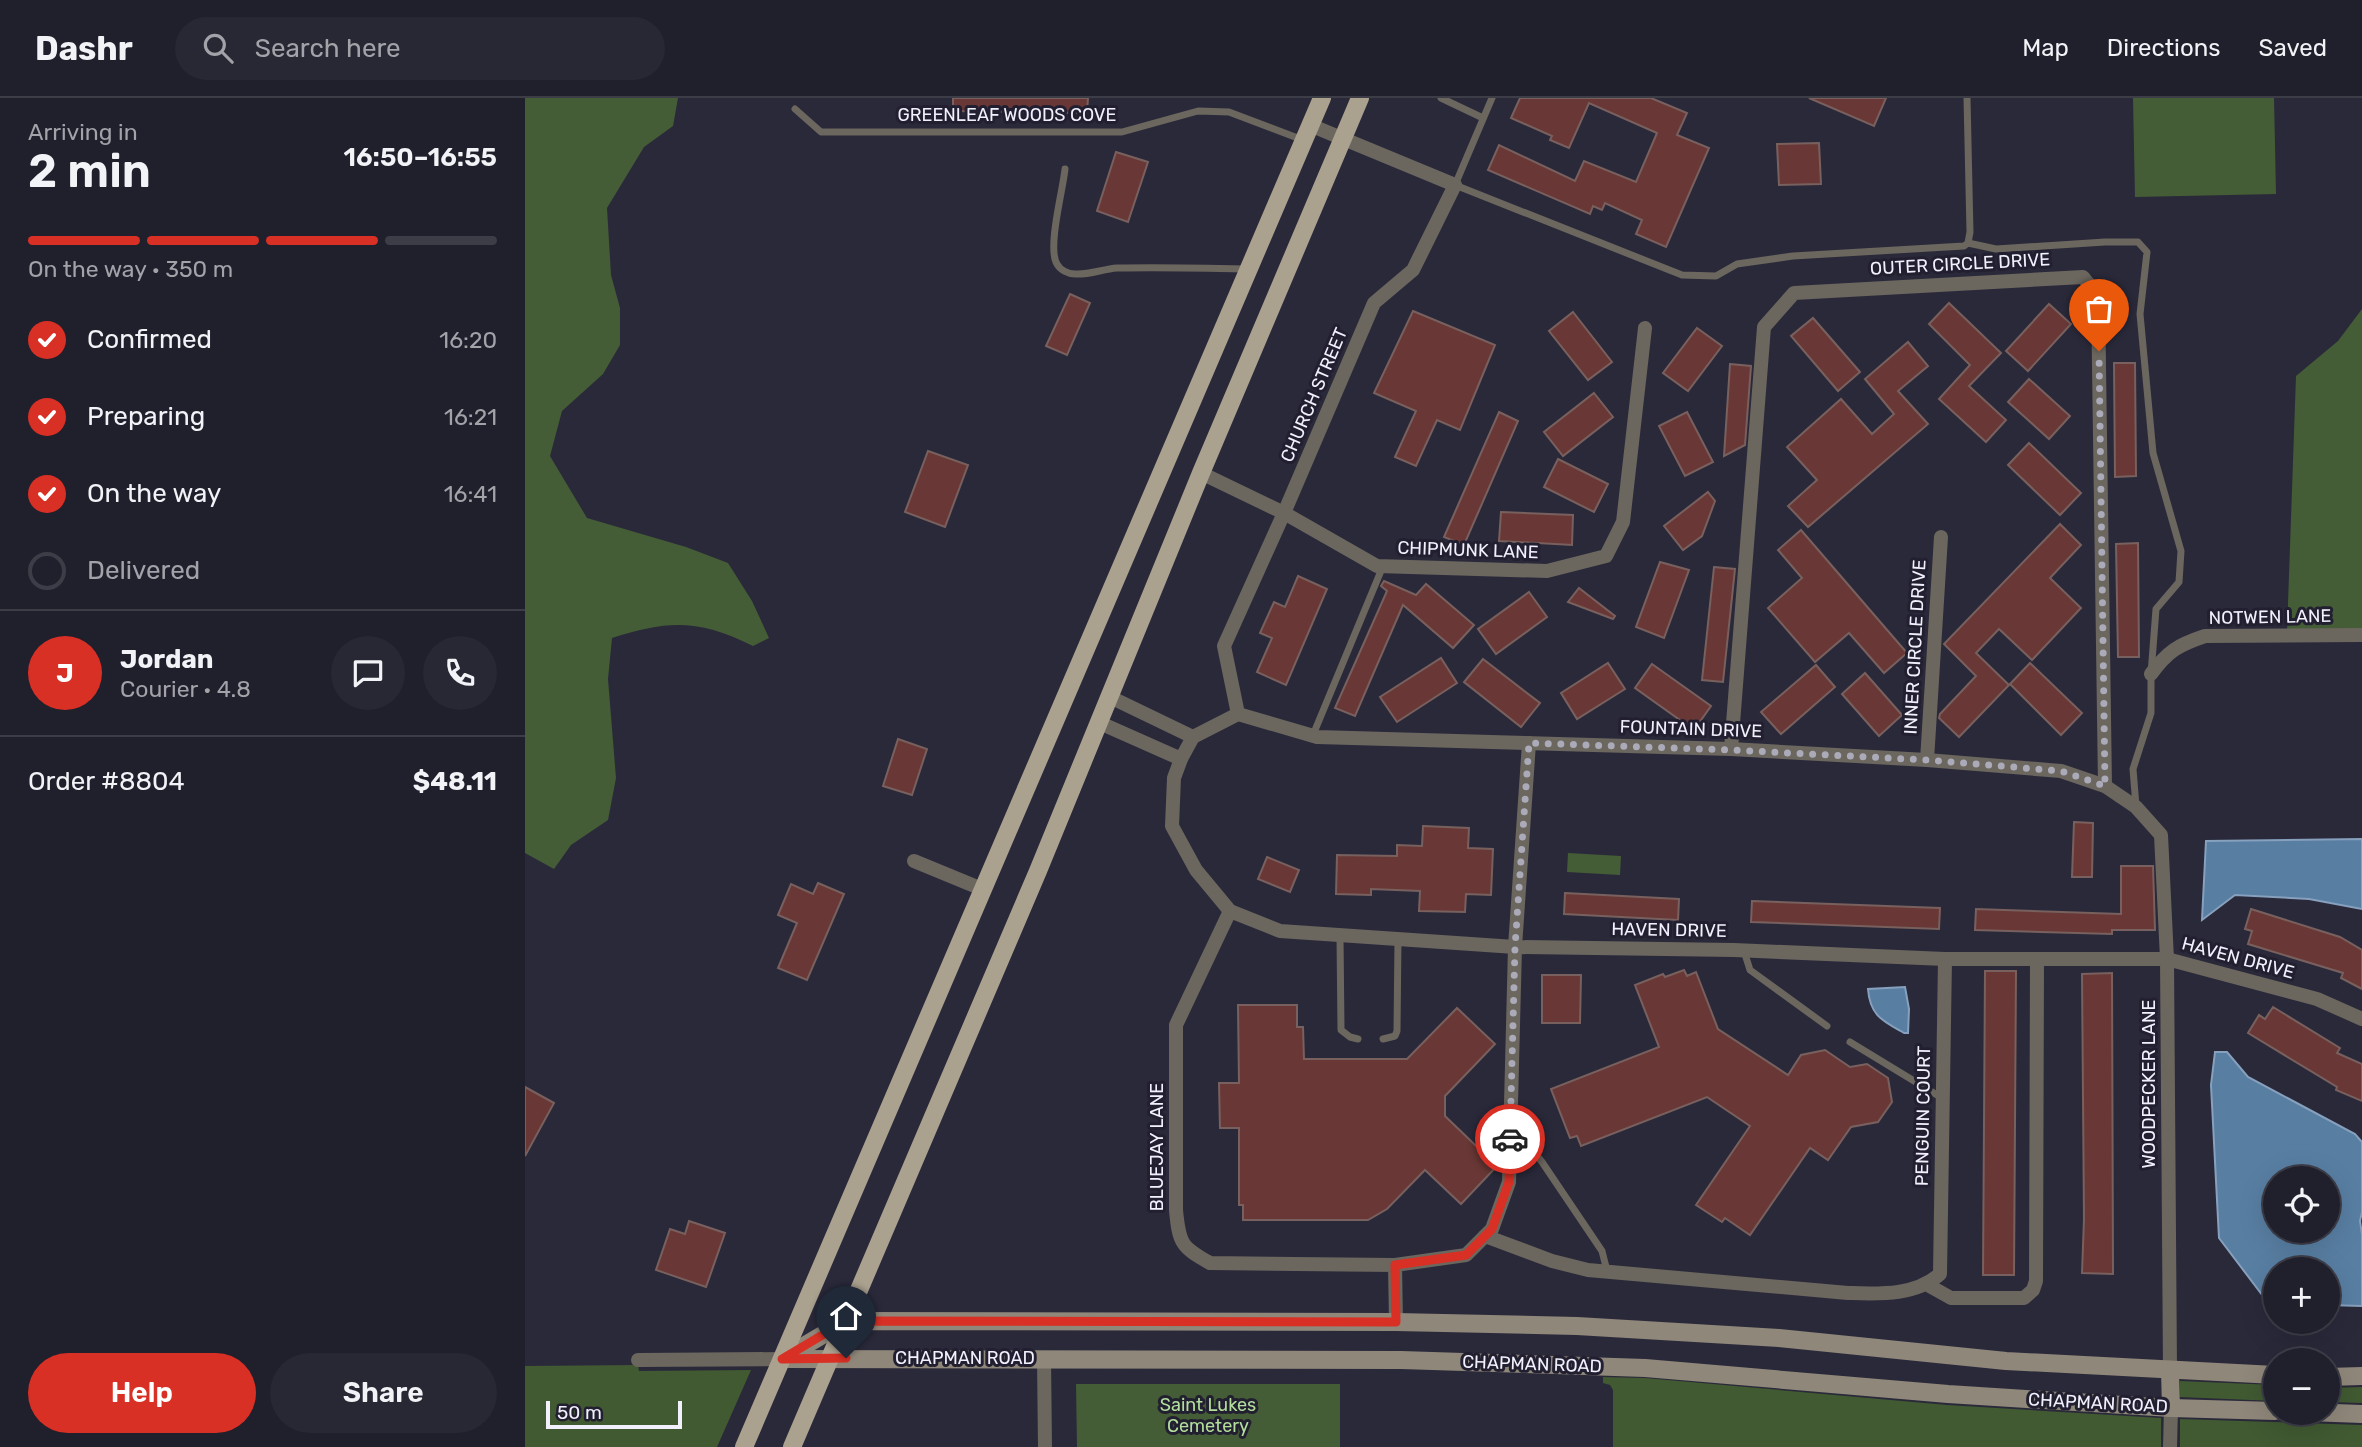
<!DOCTYPE html>
<meta charset="utf-8">
<style>
body{margin:0;font-family:Rubik,sans-serif;background:#282734;color:#f1f3f6;height:100vh;display:flex;flex-direction:column;font-size:26px;white-space:nowrap}
*{box-sizing:border-box;margin:0}
p{font-size:23px;color:#a2a2a9}
.icon{flex:none;width:38px;height:38px;fill:none;stroke:currentColor;stroke-width:2;stroke-linecap:round;stroke-linejoin:round}
.map{position:relative;flex:1;overflow:hidden}
.details{display:flex;flex-direction:column;background:#201f2c;width:525px}
.details>*{flex:none}
.buttons{position:absolute;left:1738px;top:1068px;display:grid;gap:14px}
.buttons a{display:grid;place-items:center;width:77px;height:77px;border-radius:50%;background:#201f2c;box-shadow:0 7px 28px #0002,0 0 0 2px #3d3d48;font-size:35px}
.scale{position:absolute;left:21px;bottom:18px;width:136px;box-sizing:border-box;padding-left:7px;border:4px solid #f1f0fc;border-top:0;font-size:19px;line-height:24px;white-space:nowrap;color:#f1f0fc;-webkit-text-stroke:5px #211f30;paint-order:stroke}
.pin{position:absolute;display:grid;place-items:center;width:60px;height:60px;color:#fff;margin:-72px -30px;border-radius:50% 50% 50% 0;rotate:-45deg;box-shadow:0 0 7px #0007}
.pin .icon{rotate:45deg}
.courier{position:absolute;display:grid;place-items:center;width:70px;height:70px;margin:-35px;border:5px solid #d93025;border-radius:50%;background:#fff;color:#222;box-shadow:0 2px 9px #0007}
.overview em{font-style:normal;font-weight:600}
.overview div{display:flex;flex-direction:column-reverse}
.overview{display:flex;align-items:center;justify-content:space-between;height:119px;padding:0 28px}
h1{font-size:46px;font-weight:600;line-height:52px}
.bar{display:grid;grid-template-columns:repeat(4,1fr);gap:10px 7px;align-content:center;height:84px;padding:0 28px}
.bar i{height:9px;border-radius:5px;background:#3d3d48}
.bar .current{background:#d93025}
.bar p{grid-column:span 4}
.line{display:flex;align-items:center;gap:18px;padding:0 28px;border-top:2px solid #3d3d48}
.line div{flex:1}
.round{display:grid;place-items:center;flex:none;width:74px;height:74px;border-radius:37px;background:#282734}
ol{padding:0 28px;list-style:none}
li{display:flex;align-items:center;gap:21px;height:77px}
li p{margin-inline-start:auto}
li .icon{padding:7px;border-radius:50%;background:#d93025;color:#fff;stroke-width:4}
li:last-child{color:#a2a2a9}
li i{width:38px;height:38px;border:4px solid #3d3d48;border-radius:50%}
.cta{display:flex;gap:14px;margin-top:auto;padding:14px 28px}
.cta a{flex:1;height:80px;border-radius:42px;background:#d93025;color:#fff;font-size:28px;font-weight:600;line-height:80px;text-align:center}
.cta a+a{background:#282734;color:#f1f3f6}
header{display:flex;align-items:center;gap:42px;box-sizing:border-box;height:98px;padding:0 35px;background:#201f2c;border-bottom:2px solid #3d3d48}
header strong{font-size:33px}
nav{display:flex;gap:38px;margin-inline-start:auto;font-size:24px}
.search{width:490px;height:63px;background:#282734;display:flex;align-items:center;gap:18px;box-sizing:border-box;padding:0 24px;border-radius:38px;color:#a2a2a9;font-size:26px}
main{display:flex;flex:1;min-height:0}
.map>svg:first-child{display:block}
.green{fill:#445d36}
.forest{fill:#415a32}
.water{fill:#587ea2;stroke:#86a0bd;stroke-width:2;fill-rule:evenodd}
.building{fill:#693836;stroke:#78605e;stroke-width:2}
.lines{fill:none;stroke-linecap:round;stroke-linejoin:round}
.lane{stroke:#6b665e;stroke-width:7}
.street{stroke:#6b665e;stroke-width:14}
.secondary{stroke:#8f877a;stroke-width:18}
.primary{stroke:#aba18f;stroke-width:18}
.done{stroke:#abaab8;stroke-width:7;stroke-dasharray:0 12.6}
.route{stroke:#d93025;stroke-width:9}
.labels{text-anchor:middle;dominant-baseline:central;stroke-width:6;stroke-linejoin:round;paint-order:stroke}
.street-label{font-size:18px;fill:#f1f0fc;stroke:#211f30}
.park-label{font-size:18px;fill:#b3de9c;stroke:#211f30}
</style>
<header>
<strong>Dashr</strong>
<div class="search"><svg class="icon" aria-label="search" viewBox="0 0 24 24"><circle cx="10" cy="10" r="6"/><path d="M15 15l6 6"/></svg>Search here</div>
<nav><a>Map</a><a>Directions</a><a>Saved</a></nav>
</header>
<main>
<section class="details">
<div class="overview"><div><h1>2 min</h1><p>Arriving in</p></div><em>16:50–16:55</em></div>
<div class="bar"><i class="current"></i><i class="current"></i><i class="current"></i><i></i><p>On the way · 350 m</p></div>
<ol>
<li><svg class="icon" aria-label="check" viewBox="0 0 24 24"><path d="M5 12l5 5 9-10"/></svg>Confirmed<p>16:20</p></li>
<li><svg class="icon" aria-label="check" viewBox="0 0 24 24"><path d="M5 12l5 5 9-10"/></svg>Preparing<p>16:21</p></li>
<li><svg class="icon" aria-label="check" viewBox="0 0 24 24"><path d="M5 12l5 5 9-10"/></svg>On the way<p>16:41</p></li>
<li><i></i>Delivered</li>
</ol>
<div class="line" style="height:126px"><b class="round" style="background:#d93025;color:#fff">J</b><div><b>Jordan</b><p>Courier · 4.8</p></div><a class="round"><svg class="icon" aria-label="chat" viewBox="0 0 24 24"><path d="M4 5h16v11H9l-5 4z"/></svg></a><a class="round"><svg class="icon" aria-label="phone" viewBox="0 0 24 24"><path d="M5 4h4l2 5-3 2q2 4 5 5l2-3 5 2v4C11 20 4 13 5 4z"/></svg></a></div>
<div class="line" style="height:91px"><div>Order #8804</div><b>$48.11</b></div>
<div class="cta"><a>Help</a><a>Share</a></div>
</section>
<div class="map">
<svg width="1837" height="1349" viewBox="0 0 1837 1349">
<rect width="100%" height="100%" fill="#2a293a"/>
<g class="green">
<path d="M0,0H153L148,28L119,49L82,110L86,177L95,210V247L78,276L37,313L25,358L62,420L161,449L203,465L227,503L244,540L228,548C174,521 143,522 87,540L83,581L91,680L83,722L46,747L29,771L0,755Z"/>
<path d="M1608,0H1749L1751,96L1610,99Z"/>
<path d="M1837,211V533L1762,534L1771,278L1813,243Z"/>
<path d="M1043,755L1096,758L1095,777L1042,774Z"/>
<path d="M551,1286H815V1349H552Z"/>
</g>
<g class="forest">
<path d="M113,1267L114,1273L226,1272L192,1349H0V1268Z"/>
<path d="M1078,1279L1120,1280L1422,1307L1636,1320V1349H1088V1292L1085,1287L1078,1285Z"/>
<path d="M1655,1283L1750,1287V1303L1655,1299Z"/>
<path d="M1837,1289V1305L1803,1304V1290Z"/>
<path d="M1655,1321L1837,1327V1349H1655Z"/>
</g>
<g class="water">
<path d="M1837,741V811L1784,801L1710,797L1677,822L1681,743Z"/>
<path d="M1380,889L1384,911L1383,935H1379C1358,923 1345,918 1343,891Z"/>
<path d="M1690,954H1702L1723,979L1830,1036L1837,1044V1114L1835,1123L1837,1136V1208L1803,1207L1802,1171H1750V1206H1744L1694,1140L1686,987ZM1750,1080H1802V1132H1750Z"/>
</g>
<g class="building">
<path d="M428,0H563L562,15L428,13Z"/>
<path d="M995,0H1126L1162,15L1152,37L1184,50L1141,149L1111,136L1117,122L1080,105L1077,112L1068,108L1065,116L963,72L974,47L1050,83L1059,63L1111,84L1132,35L1064,5L1044,50L1025,42L1027,38L986,20Z"/>
<path d="M1284,0H1361L1349,28Z"/>
<path d="M1294,45L1296,86L1254,87L1252,46Z"/>
<path d="M591,54L623,64L603,124L572,113Z"/>
<path d="M545,196L565,205L542,257L521,248Z"/>
<path d="M1424,205L1476,255L1444,288L1481,322L1461,344L1414,301L1445,267L1404,226Z"/>
<path d="M1524,206L1546,226L1503,273L1481,253Z"/>
<path d="M888,213L970,247L935,332L912,322L891,368L870,359L891,313L849,295Z"/>
<path d="M1048,214L1087,264L1063,282L1024,233Z"/>
<path d="M1288,220L1335,274L1313,293L1266,238Z"/>
<path d="M1172,230L1197,248L1163,293L1138,275Z"/>
<path d="M1383,244L1403,268L1373,293L1403,326L1283,429L1263,408L1292,382L1262,349L1316,301L1347,336L1369,316L1340,281Z"/>
<path d="M1589,265H1610L1611,378L1590,379Z"/>
<path d="M1205,266L1226,268L1220,347L1199,358Z"/>
<path d="M1504,281L1545,318L1524,341L1483,304Z"/>
<path d="M1069,295L1088,319L1038,358L1019,334Z"/>
<path d="M974,314L993,323L939,447L919,439Z"/>
<path d="M1162,314L1188,364L1160,378L1134,328Z"/>
<path d="M1504,345L1556,395L1535,417L1483,367Z"/>
<path d="M403,353L443,367L420,429L380,414Z"/>
<path d="M1033,361L1083,386L1069,414L1019,389Z"/>
<path d="M1183,394L1190,403L1177,438L1158,452L1139,428Z"/>
<path d="M976,414L1048,417L1047,447L974,443Z"/>
<path d="M1535,426L1556,447L1525,480L1556,510L1507,562L1474,531L1451,555L1484,587L1434,639L1414,620L1415,616L1451,578L1419,546Z"/>
<path d="M1276,432L1382,555L1359,575L1324,535L1290,564L1243,510L1277,480L1253,452Z"/>
<path d="M1613,445L1614,559H1593L1591,446Z"/>
<path d="M1135,464L1164,472L1139,540L1111,529Z"/>
<path d="M1189,469L1210,471L1198,584L1177,582Z"/>
<path d="M773,478L802,491L761,587L732,574L747,540L735,535L749,504L760,509Z"/>
<path d="M859,483L891,497L901,486L949,527L928,550L878,507L830,618L810,610L862,493L856,488Z"/>
<path d="M1054,490L1090,518L1088,521L1043,504Z"/>
<path d="M1004,494L1022,519L971,556L953,531Z"/>
<path d="M916,560L932,585L872,624L855,599Z"/>
<path d="M958,561L1015,605L996,629L939,584Z"/>
<path d="M1083,565L1100,591L1052,621L1036,595Z"/>
<path d="M1505,565L1557,615L1536,637L1485,586Z"/>
<path d="M1127,566L1186,608L1169,632L1110,590Z"/>
<path d="M1291,567L1310,589L1256,636L1236,614Z"/>
<path d="M1340,575L1377,617L1354,638L1317,596Z"/>
<path d="M373,641L402,651L387,697L358,688Z"/>
<path d="M1549,724L1568,725L1567,779H1547Z"/>
<path d="M898,728L944,730L943,750L968,751L966,797L941,796L940,814L894,813L895,793L846,791V797L811,796L812,757L872,758V747L897,748Z"/>
<path d="M742,759L774,772L765,794L733,781Z"/>
<path d="M1596,768H1628L1630,832H1587V836L1450,832L1451,811L1596,816Z"/>
<path d="M293,785L319,796L282,882L253,870L272,825L253,817L266,786L288,796Z"/>
<path d="M1040,795L1154,801L1153,822L1039,816Z"/>
<path d="M1227,803L1415,810L1414,831L1226,824Z"/>
<path d="M1726,811L1815,839L1837,852V891L1816,880L1818,875L1723,846L1727,833L1720,831Z"/>
<path d="M1159,872L1162,878L1171,874L1193,931L1263,977L1276,957L1300,952L1325,969L1342,966L1363,980L1367,1004L1353,1024L1326,1029L1303,1062L1285,1050L1225,1137L1200,1120L1197,1124L1171,1107L1225,1028L1182,999L1056,1048L1052,1038L1045,1040L1026,991L1134,949L1110,887L1138,876L1140,879Z"/>
<path d="M1460,873H1491L1489,1177H1458Z"/>
<path d="M1587,875L1588,1176L1557,1175L1559,1121L1557,876Z"/>
<path d="M1017,877H1056L1055,925H1017Z"/>
<path d="M713,907H772V929H778L779,961H882L932,910L970,946L920,998V1018L972,1068L936,1106L900,1072L862,1111L843,1122H718V1107H714V1030H695L694,985H714Z"/>
<path d="M1748,909L1815,950L1812,955L1837,966V1003L1811,992L1812,989L1723,935L1734,917L1740,921Z"/>
<path d="M0,989L29,1005L0,1058Z"/>
<path d="M164,1123L200,1135L181,1189L131,1172L145,1131L160,1136Z"/>
</g>
<g class="lines">
<g class="lane">
<path d="M916,0L958,20"/>
<path d="M967,0L930,87L1157,177L1191,178L1212,166L1268,158L1439,148L1443,145L1445,134L1442,0"/>
<path d="M270,11L296,34H597L673,13L704,14L778,42"/>
<path d="M540,71C538,92 522,150 532,166C535,172 543,176 550,176C564,177 578,171 592,170C636,169 679,170 722,171"/>
<path d="M1443,145L1471,151L1580,144H1613L1622,154L1615,216L1628,355L1656,453L1654,484L1631,511L1626,576V615L1608,671L1611,708"/>
<path d="M788,637L858,468"/>
<path d="M815,838L816,932L825,939L833,941"/>
<path d="M1219,853L1225,872L1302,928"/>
<path d="M858,941L870,938L872,933L873,841"/>
<path d="M1325,944L1417,1000"/>
<path d="M986,1043L1005,1049L1017,1064L1077,1153L1082,1173"/>
</g>
<g class="street">
<path d="M785,27L930,87L888,172L849,205L759,415L699,548L713,616L668,639L656,661L649,680L647,728L671,772L705,813L755,833L990,849L1209,852L1420,861H1642L1792,901L1837,921"/>
<path d="M676,375L759,415L852,468L1022,473L1081,458L1098,424L1120,230"/>
<path d="M1626,576C1643,553 1653,547 1680,538L1837,537"/>
<path d="M585,599L668,639"/>
<path d="M713,616L792,639L1206,651L1402,662L1536,673L1580,688L1611,709L1636,737L1642,861L1645,1272"/>
<path d="M575,625L656,661"/>
<path d="M1206,651L1239,229L1269,195L1558,179L1573,198L1580,688"/>
<path d="M1402,662L1416,439"/>
<path d="M389,763L457,791"/>
<path d="M705,813L651,927V1112C654,1145 656,1149 685,1165L870,1167L871,1224"/>
<path d="M960,1138L1027,1163L1063,1172L1323,1195C1355,1196 1390,1198 1415,1176L1420,861"/>
<path d="M870,1167L941,1157L967,1131L984,1084L990,849L1004,645"/>
<path d="M1401,1186L1426,1200H1499L1508,1192L1511,1183L1512,861"/>
<path d="M519,1260L520,1349"/>
<path d="M113,1262L257,1261"/>
<path d="M1645,1349L1646,1310"/>
</g>
<g class="secondary">
<path d="M257,1261L321,1223L871,1224L1052,1228L1254,1240L1481,1263L1750,1277"/>
<path d="M260,1261L876,1262L1120,1270L1423,1296L1646,1310L1750,1313"/>
<path d="M1645,1272L1646,1310"/>
<path d="M1802,1279L1837,1278"/>
<path d="M1783,1314L1837,1316"/>
</g>
<g class="primary">
<path d="M219,1349L797,0"/>
<path d="M267,1349L513,773L676,375L835,0"/>
</g>
</g>
<g class="lines">
<path class="done" d="M985,1041L990,849L1004,645L1206,652L1402,662L1536,673L1580,688L1574,253"/>
<path class="route" d="M321,1260L257,1261L321,1223L871,1224L870,1167L941,1157L967,1131L984,1084L985,1041"/>
</g>
<g class="labels">
<g class="street-label">
<text x="482" y="17">GREENLEAF WOODS COVE</text>
<text transform="translate(1435 166) rotate(-3)">OUTER CIRCLE DRIVE</text>
<text transform="translate(789 297) rotate(-67)">CHURCH STREET</text>
<text transform="translate(943 452) rotate(2)">CHIPMUNK LANE</text>
<text transform="translate(1745 519) rotate(-1)">NOTWEN LANE</text>
<text transform="translate(1390 549) rotate(-87)">INNER CIRCLE DRIVE</text>
<text transform="translate(1166 631) rotate(2)">FOUNTAIN DRIVE</text>
<text transform="translate(1144 832) rotate(1)">HAVEN DRIVE</text>
<text transform="translate(1713 860) rotate(15)">HAVEN DRIVE</text>
<text transform="translate(1624 986) rotate(-90)">WOODPECKER LANE</text>
<text transform="translate(1398 1018) rotate(-89)">PENGUIN COURT</text>
<text transform="translate(632 1049) rotate(-90)">BLUEJAY LANE</text>
<text x="440" y="1260">CHAPMAN ROAD</text>
<text transform="translate(1007 1266) rotate(2)">CHAPMAN ROAD</text>
<text transform="translate(1573 1305) rotate(3)">CHAPMAN ROAD</text>
</g>
<g class="park-label">
<text x="683" y="1307">Saint Lukes<tspan x="683" dy="21">Cemetery</tspan></text>
</g>
</g>
</svg>
<div class="buttons">
<a><svg class="icon" aria-label="locate" viewBox="0 0 24 24"><circle cx="12" cy="12" r="6"/><path d="M12 2v4M12 18v4M2 12h4M18 12h4"/></svg></a>
<a>+</a>
<a>−</a>
</div>
<div class="scale">50 m</div>
<div class="pin" style="left:1574px;top:253px;background:#ea580c"><svg class="icon" aria-label="bag" viewBox="0 0 24 24"><path d="M5 8h14l-1 12H6zM9 8a3 3 0 0 1 6 0"/></svg></div>
<div class="pin" style="left:321px;top:1260px;background:#1f2937"><svg class="icon" aria-label="home" viewBox="0 0 24 24"><path d="M3 11l9-7 9 7M6 9v11h12V9"/></svg></div>
<div class="courier" style="left:985px;top:1041px"><svg class="icon" aria-label="car" viewBox="0 0 24 24"><path d="M5 17H2v-5l4-1 3-4h7l3 4 3 1v5h-3M9 17h6M6 11h13"/><circle cx="7" cy="17" r="2"/><circle cx="17" cy="17" r="2"/></svg></div>
</div>
</main>
